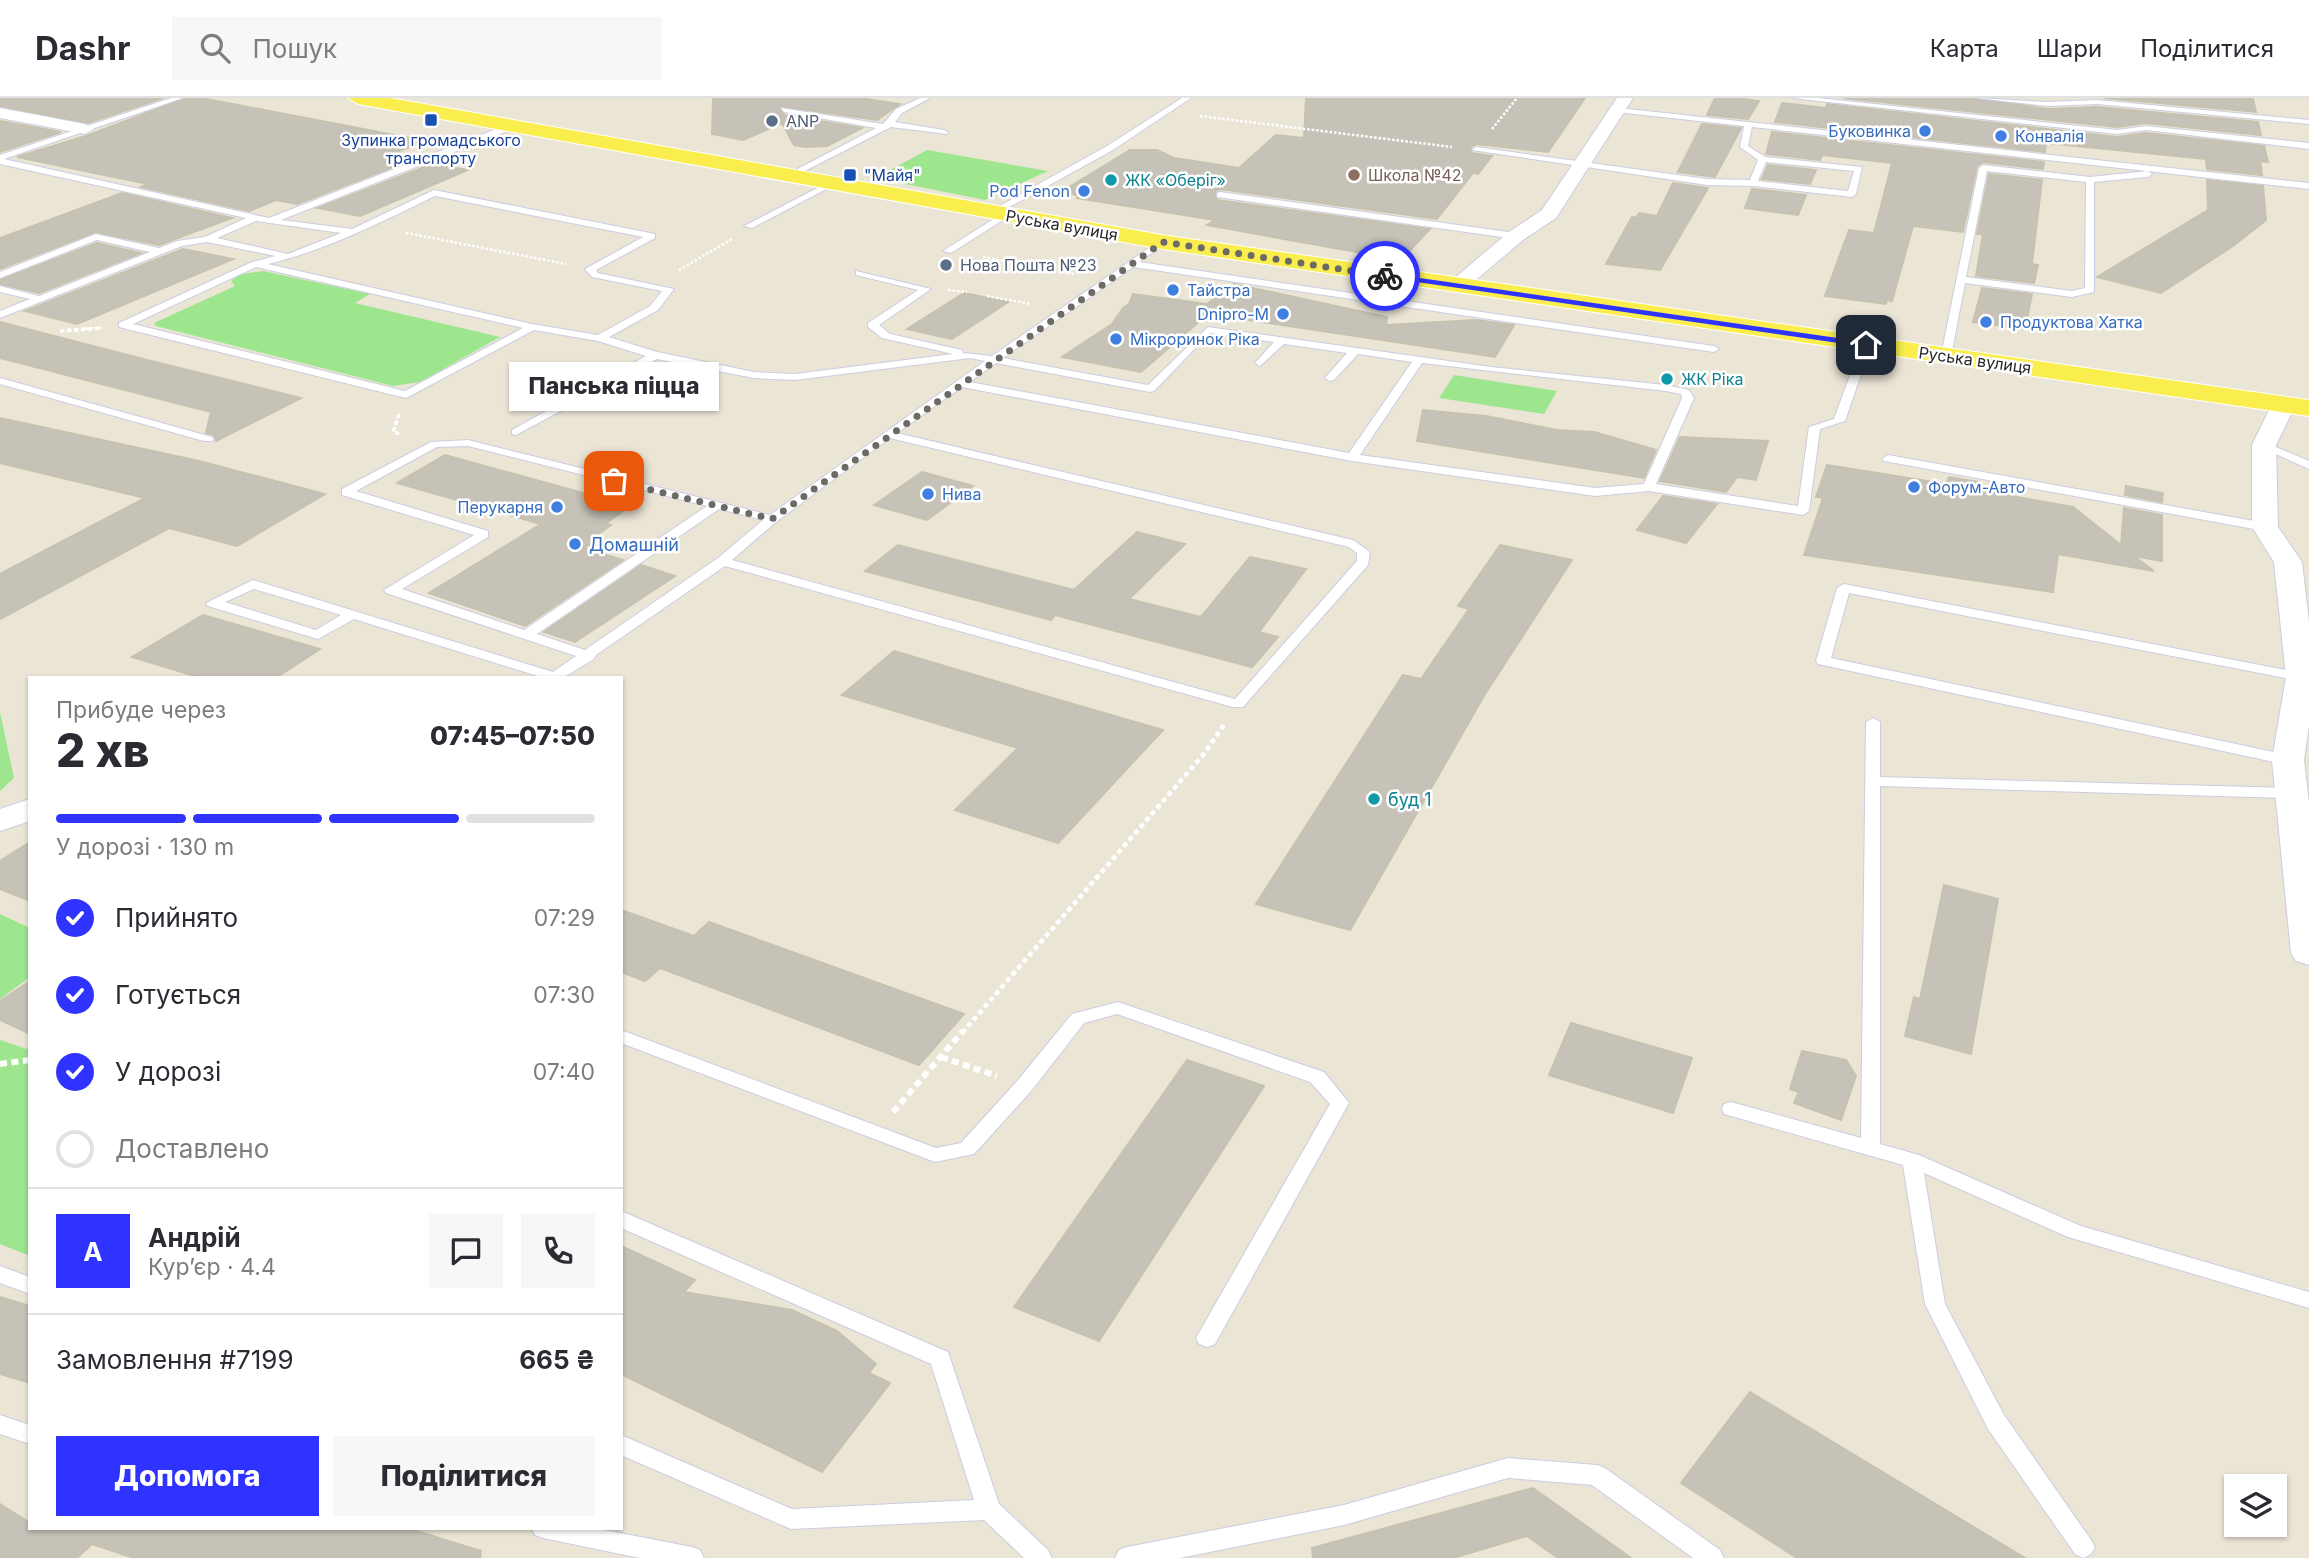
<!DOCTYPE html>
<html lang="uk">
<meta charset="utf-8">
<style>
body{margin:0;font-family:Inter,sans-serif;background:#f7f7f7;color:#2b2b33;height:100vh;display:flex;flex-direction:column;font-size:26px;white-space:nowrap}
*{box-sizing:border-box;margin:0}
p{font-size:23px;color:#7c7c81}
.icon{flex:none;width:38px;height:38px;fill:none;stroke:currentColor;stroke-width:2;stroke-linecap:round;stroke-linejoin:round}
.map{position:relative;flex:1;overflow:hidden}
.sheet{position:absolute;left:28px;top:578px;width:595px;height:854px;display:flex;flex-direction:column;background:#fff;border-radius:0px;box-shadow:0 2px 5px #0004}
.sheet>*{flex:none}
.buttons{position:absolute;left:2224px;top:1376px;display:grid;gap:14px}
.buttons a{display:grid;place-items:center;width:63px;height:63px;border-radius:0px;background:#fff;box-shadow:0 2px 5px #0004;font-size:35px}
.pin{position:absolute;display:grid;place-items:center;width:60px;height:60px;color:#fff;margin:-30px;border-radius:14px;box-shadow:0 4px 10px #0006}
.courier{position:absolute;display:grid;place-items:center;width:70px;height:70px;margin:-35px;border:5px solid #2f33ff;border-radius:50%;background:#fff;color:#222;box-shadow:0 2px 9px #0007}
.bubble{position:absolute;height:49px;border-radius:0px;background:#fff;box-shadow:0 2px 5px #0004;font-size:23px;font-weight:800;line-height:49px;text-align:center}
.head em{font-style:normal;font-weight:800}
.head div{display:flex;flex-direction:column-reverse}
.head{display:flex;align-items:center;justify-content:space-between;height:119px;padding:0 28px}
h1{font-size:46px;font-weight:800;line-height:52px}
.bar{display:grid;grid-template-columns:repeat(4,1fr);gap:10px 7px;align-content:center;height:84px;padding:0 28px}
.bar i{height:9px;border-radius:5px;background:#e1e1e2}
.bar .selected{background:#2f33ff}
.bar p{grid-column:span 4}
.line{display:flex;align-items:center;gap:18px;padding:0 28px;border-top:2px solid #e1e1e2}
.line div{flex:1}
.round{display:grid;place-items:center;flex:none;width:74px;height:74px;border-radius:0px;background:#f7f7f7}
ol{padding:0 28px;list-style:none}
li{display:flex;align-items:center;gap:21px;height:77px}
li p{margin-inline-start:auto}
li .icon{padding:7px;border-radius:50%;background:#2f33ff;color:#fff;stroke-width:4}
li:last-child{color:#7c7c81}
li i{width:38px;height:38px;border:4px solid #e1e1e2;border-radius:50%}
.button{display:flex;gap:14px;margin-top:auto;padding:14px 28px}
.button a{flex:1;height:80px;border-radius:0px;background:#2f33ff;color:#fff;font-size:28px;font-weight:800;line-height:80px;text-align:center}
.button a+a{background:#f7f7f7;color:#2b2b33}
header{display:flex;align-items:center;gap:42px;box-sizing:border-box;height:98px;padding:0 35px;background:#fff;border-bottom:2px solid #e1e1e2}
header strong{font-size:33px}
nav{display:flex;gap:38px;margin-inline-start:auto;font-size:24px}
.search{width:490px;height:63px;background:#f7f7f7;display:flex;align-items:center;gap:18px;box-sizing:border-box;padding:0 24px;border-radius:0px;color:#7c7c81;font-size:26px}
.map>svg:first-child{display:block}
.green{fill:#9de68e}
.building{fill:#c6c2b7;stroke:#c6c2b0;stroke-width:2}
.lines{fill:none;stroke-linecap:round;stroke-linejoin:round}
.lane-casing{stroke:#cccce1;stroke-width:2}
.street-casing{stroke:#cccce1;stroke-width:2}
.primary-casing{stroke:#fff;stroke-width:2}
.path-far3{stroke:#fff;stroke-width:2.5;stroke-dasharray:2.5 2;stroke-linecap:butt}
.path-far2{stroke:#fff;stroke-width:3.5;stroke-dasharray:4.5 2.5;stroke-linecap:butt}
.path-far1{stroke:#fff;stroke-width:4.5;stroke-dasharray:5 3.5;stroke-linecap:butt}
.path{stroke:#fff;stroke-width:6;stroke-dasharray:7 4.5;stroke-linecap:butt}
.lane{fill:#fff;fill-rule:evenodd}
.street{fill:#fff;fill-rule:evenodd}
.primary{fill:#f9ee4d;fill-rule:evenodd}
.route{fill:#2f33ff}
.done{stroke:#6c6a64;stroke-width:7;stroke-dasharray:0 12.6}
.transit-dot{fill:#1a4fb4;stroke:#fff;stroke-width:2.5}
.service-dot{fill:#5c6f8a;stroke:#fff;stroke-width:2.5}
.shop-dot{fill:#3f7fe0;stroke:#fff;stroke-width:2.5}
.education-dot{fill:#8d6e63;stroke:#fff;stroke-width:2.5}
.culture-dot{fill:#0f9aa8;stroke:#fff;stroke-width:2.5}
.labels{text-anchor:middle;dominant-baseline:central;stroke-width:5;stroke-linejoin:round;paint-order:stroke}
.far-service-label{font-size:16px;fill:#4e5e75;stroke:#fff;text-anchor:start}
.far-shop-label{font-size:16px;fill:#366cbe;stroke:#fff;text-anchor:start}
.far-transit-label{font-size:16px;fill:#164399;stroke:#fff}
.far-education-label{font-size:16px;fill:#785e54;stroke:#fff;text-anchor:start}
.far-culture-label{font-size:16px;fill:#0d838f;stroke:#fff;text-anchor:start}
.far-street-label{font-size:16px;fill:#272727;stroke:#fff}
.shop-label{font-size:18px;fill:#366cbe;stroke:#fff;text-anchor:start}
.culture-label{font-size:18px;fill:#0d838f;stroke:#fff;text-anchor:start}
</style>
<header>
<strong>Dashr</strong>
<div class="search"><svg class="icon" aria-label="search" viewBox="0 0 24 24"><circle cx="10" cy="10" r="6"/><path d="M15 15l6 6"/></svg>Пошук</div>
<nav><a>Карта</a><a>Шари</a><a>Поділитися</a></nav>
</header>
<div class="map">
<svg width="2309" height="1460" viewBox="0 0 2309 1460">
<rect width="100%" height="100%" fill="#ebe5d6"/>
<g class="green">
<path d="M927,52L1048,73L985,102L875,80Z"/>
<path d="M263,173L370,196L355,205L500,239L420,284L393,288L156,228L154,225L235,188L231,183L241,176Z"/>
<path d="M1454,277L1557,293L1544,316L1439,300Z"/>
<path d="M0,614L14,680L0,693Z"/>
<path d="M0,816L30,830V879L0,901Z"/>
<path d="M0,942L30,952V1158L0,1146Z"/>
</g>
<g class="building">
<path d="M0,0H163L88,25L0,8Z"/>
<path d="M186,0H201L426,43L388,57L411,62L297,106L276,102L249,113L141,89L148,86L17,59L86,38Z"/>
<path d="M713,0H860L900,6L877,22L779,8L784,17L862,30L827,48L805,49L794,47L782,25L743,42L712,36Z"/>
<path d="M1306,0H1585L1548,54L1476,46L1470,50L1472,55L1492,58L1478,76L1473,75L1437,121L1220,91L1215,93L1217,102L1430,131L1401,162L1207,127L1215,122L1077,100L1079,98L1066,94L1071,91H1066L1130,52H1157L1174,60L1239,70L1276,37L1304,40Z"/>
<path d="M1715,0H1735L1759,3L1748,21L1707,17Z"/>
<path d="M1843,0H1973L2047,11L2097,9L2258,24L2261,37L2146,25L2117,29Z"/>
<path d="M2104,0H2237L2253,1L2256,14Z"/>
<path d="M1782,5L1826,10L1827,6L2117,39L2146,35L2264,48L2268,64L2260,63L2262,77L2207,71L2206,61L2046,45L2045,54L1775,24Z"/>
<path d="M0,23L61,34L0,54Z"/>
<path d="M1702,26L1741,30L1715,79L1678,74Z"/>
<path d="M1772,34L2044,64L2043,71L1983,64L1977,68L1963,134L1913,128L1892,203L1887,202L1886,206L1825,198L1849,132L1874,135L1892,65L1822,57L1820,62L1766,56Z"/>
<path d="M432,66L468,72L360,118L318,110Z"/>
<path d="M1768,67L1816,72L1810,86L1762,81Z"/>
<path d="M1989,76L2042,82L2032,166L2038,167L2034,185L1976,178L1983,136H1977Z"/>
<path d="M2207,82L2263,88L2266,122L2233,148L2161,195L2097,179L2208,112Z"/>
<path d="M1673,85L1708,90L1660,172L1606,166L1632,119L1636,120L1639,115L1657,118Z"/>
<path d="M1752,91H1753L1806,97L1798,117L1745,110Z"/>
<path d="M122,95L232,120L159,147L95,134L0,171V140Z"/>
<path d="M97,145L141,155L39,195L0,186V182Z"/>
<path d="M183,151L233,161L77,226L25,213Z"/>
<path d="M1234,186L1387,219L1386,227L1476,222L1514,227L1495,259L1208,216L1141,274L1062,259L1112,226L1123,210L1129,206L1133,196L1207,206Z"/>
<path d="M1982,190L2032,196L2025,231L1973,224Z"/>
<path d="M964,195L1008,204L952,241L907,231Z"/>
<path d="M0,224L147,262L301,300L216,343L214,337L206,335L211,314L0,260Z"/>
<path d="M1423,312L1486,318L1557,332L1594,334L1656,352L1644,380L1417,343Z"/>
<path d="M0,320L199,363L325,396L237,448L169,430L0,521V476L145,400L0,365Z"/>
<path d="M1680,339L1768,343L1756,382L1737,379L1726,394L1660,383Z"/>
<path d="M445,357L630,408L606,425L611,427L591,441L596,443L584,450L623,462L525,528L429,495L541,426L397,385Z"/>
<path d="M1827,367L1946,386L1949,379L1979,384L1977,392L2073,409L2121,447L2124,410L2162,417V463L2134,458L2154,473L2058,456L2053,494L1804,457L1823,400L1816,399Z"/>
<path d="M922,374L973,388L927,422L874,407Z"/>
<path d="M2126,388L2163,395L2162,404L2125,397Z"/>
<path d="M1663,398L1717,406L1686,445L1637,432Z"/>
<path d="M1137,434L1185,446L1129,501L1201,519L1250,459L1306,471L1259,534L1278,539L1252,569L1055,517L1051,522L865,473L898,447L1074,492Z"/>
<path d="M1500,447L1572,462L1485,596L1350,832L1256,806L1403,577L1421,581L1469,511L1458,508Z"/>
<path d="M641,467L675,478L575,544L544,534Z"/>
<path d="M203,517L320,551L277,579H198L132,559Z"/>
<path d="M894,553L1066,604L1163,632L1058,745L955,712L1018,650L842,597Z"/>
<path d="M30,744V803L0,791V763Z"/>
<path d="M1944,787L1998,801L1971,956L1905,938L1914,899L1920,901Z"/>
<path d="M621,812L694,838L709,824L964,916L919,967L660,870L645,883L621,874Z"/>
<path d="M30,883V936L0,922V903Z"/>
<path d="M1571,925L1692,960L1673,1015L1549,977Z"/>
<path d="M1802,953L1846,962L1856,978L1841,1022L1794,1005L1799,994L1790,991Z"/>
<path d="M1187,962L1264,988L1099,1243L1014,1209Z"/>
<path d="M621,1148L695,1182L684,1194L792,1212L837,1233L876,1266L869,1275L890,1285L822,1374L621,1276Z"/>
<path d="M0,1199L30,1208V1285L0,1276Z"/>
<path d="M1750,1294L2025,1460H1797L1681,1385Z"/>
<path d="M1533,1390L1631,1460H1558L1527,1438L1453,1460H1313L1312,1450Z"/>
<path d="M0,1406L30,1425V1430H407L481,1453L480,1460H134L92,1446L77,1460H0Z"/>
</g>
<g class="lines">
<g class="lane-casing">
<g id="lane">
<path d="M171,0H183L4,61L269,120L509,26H515V30L281,122L352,131L434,92L655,136V140L596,172L598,175L674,191L658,212L609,239L657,254L754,274L795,276L953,256L882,240L868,229V225L918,192L856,177V173L931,191L879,227L890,236L962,252L963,255L992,258L1162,141L1167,144L1165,146L1139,164L1714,248L1719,251L1714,254L1133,169L1003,260L1148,287L1208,229L1491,269L1666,287L1689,292L1694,300L1656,386L1798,408L1809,329L1834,321L1861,247L1866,244L1871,247L1845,323L1820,331L1809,413L1803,417L1649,393L1595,398L1352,363L962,289L897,335L1353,442L1370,454L1368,467L1243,609H1233L725,468L596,557L594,561L564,579H541L354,521L318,541L208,508L206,505L253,482L553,574L576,558L386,495L384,492L474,437L342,397V391L431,344L468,342L770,417L985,263L970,260L795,282L754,280L657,261L516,337L512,336V332L646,258L598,243L534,232L406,300L119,229V225L252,164L276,158L207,144L182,148L0,220V213L30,201L0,194V188L39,198L150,154L97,142L0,180V174L96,136L159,150L177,143L205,139L246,120L0,66V57ZM435,98L643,139L585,171L592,179L662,193L650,208L598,237L532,226L268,166C327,152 381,124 435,98ZM256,123L341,135L288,156L217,140ZM256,169L523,230L405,293L133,226ZM1210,235L1274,244L1255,265L1260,268L1284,246L1347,255L1325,280L1330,283L1334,282L1358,256L1412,264L1349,355L970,284L996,265L1150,294L1154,293ZM1422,265L1666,293L1681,296L1682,300L1644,386L1595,390L1360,357ZM890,340L1349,449L1357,455V463L1235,601L732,462L776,424ZM468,348L707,408L524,532L402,491L488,439V433L356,393L437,349ZM719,411L763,422L718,460L585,552L537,536ZM254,491L341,517L316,532L225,504Z"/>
<path d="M920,0H930L902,15L895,24L944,32L948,34L947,36L891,29L791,80L784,78L876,30L784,14L781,10L883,26L896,11Z"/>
<path d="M1182,0H1191L1113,52L995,117L987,115L1107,48Z"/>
<path d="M1792,0H1818L2117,32L2146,28L2309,45V51L2146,32L2117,36Z"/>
<path d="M1976,0L2047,4L2097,2L2309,22V26L2097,6L2047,8Z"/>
<path d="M1619,10L2309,85V91L1752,29L1748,48L1765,59L1862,69L1856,96L1852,99L1753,88L1707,87L1472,52L1476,49L1707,81L1750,82L1758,62L1740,49L1744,28L1616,14ZM1766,64L1854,73L1848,93L1758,83Z"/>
<path d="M1983,67L2090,79L2148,73L2152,76L2148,79L2094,84V194L2072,199L1965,185L1951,258L1946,261L1941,258L1979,70ZM1987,73L2086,84L2085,190L2072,193L1966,179Z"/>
<path d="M829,84L836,86L752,130L744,128Z"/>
<path d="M1220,94L1516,135L1521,138L1516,141L1217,99V95Z"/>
<path d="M1003,115L1011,117L951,155L943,153Z"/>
<path d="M0,280L212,339L214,341L212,343H204L0,286Z"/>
<path d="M2264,344L2309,363V371L2260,349L2258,347Z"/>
<path d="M1888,357L2265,425L2271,429L2265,433L1884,363L1882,361Z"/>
<path d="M1844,486L2306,576L2308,579L2306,582L2301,583L1849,495L1831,560L2288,657L2296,662L2288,667L1818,566L1816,563L1837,490Z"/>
<path d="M1873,620L1880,624V679L2290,690L2298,695L2290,700L1880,688V1046L1919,1057L2081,1128L2309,1194V1210L2068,1139L1924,1075L1945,1206L2004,1317L2091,1442L2095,1449L2091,1456L2083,1460L2075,1456L1988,1331L1925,1206L1903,1067L1724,1016L1722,1011L1724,1006L1731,1004L1861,1040L1866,624Z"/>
<path d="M1118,904L1324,974L1349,1005L1215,1246L1207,1249L1199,1246L1196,1240L1330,1006L1310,984L1117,916L1084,925L1032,992L974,1056L935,1064L621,945V932L936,1050L961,1045L1018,982L1072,916Z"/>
<path d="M621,1113L948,1254L999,1406L1048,1452L1052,1460H1024L984,1422L791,1431L621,1357V1337L792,1411L974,1402L931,1266L621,1130Z"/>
<path d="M0,1168L30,1179V1196L0,1185Z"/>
<path d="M0,1317L30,1327V1346L0,1336Z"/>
<path d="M1508,1360L1597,1367L1605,1370L1720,1452L1724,1460H1693L1592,1387L1508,1380L1344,1427L1180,1460H1115L1119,1452L1127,1449L1344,1407Z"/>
<path d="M531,1430H594L692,1449L700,1452L704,1460H640L543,1440L535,1437Z"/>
</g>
</g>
<g class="street-casing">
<g id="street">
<path d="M1617,0H1633L1556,120L1523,142L1464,192H1450L1447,188L1450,184L1509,134L1542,112Z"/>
<path d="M0,10L85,26L94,31L85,36L0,20Z"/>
<path d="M2284,299L2292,301L2296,306L2276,347L2278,429L2302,464L2309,524V627L2304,662L2309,705V867L2296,863L2291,855L2272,662L2286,579L2274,464L2252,429V347L2272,306L2276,301Z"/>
<path d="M30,701V723L0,733V711Z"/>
</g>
</g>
<g class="primary-casing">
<path id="primary" d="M348,0H390L1162,137L2309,302V318L1162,151L358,6Z"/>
</g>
<g class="path-far3">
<path d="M1200,18L1452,49"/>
<path d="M1492,31L1517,0"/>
<path d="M406,135L566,166"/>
<path d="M983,159L1074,176"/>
<path d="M679,172L732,141"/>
<path d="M948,192L967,194"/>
<path d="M987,198L1031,206"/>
<path d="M81,231L102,230"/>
</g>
<g class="path-far2">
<path d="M60,233L102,230"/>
<path d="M399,316L393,334L400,336"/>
</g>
<path class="path-far1" d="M962,935L1203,657L1224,627"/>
<g class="path">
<path d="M941,959L997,978"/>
<path d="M0,966L30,962"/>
<path d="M893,1014L963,933"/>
</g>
<use href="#lane" class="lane"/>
<use href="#street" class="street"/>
<use href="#primary" class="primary"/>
</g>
<path class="route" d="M1385,175L1866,244L1869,247L1866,249L1382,179Z"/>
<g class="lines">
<path class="done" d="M614,383L772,421L1163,144L1385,178"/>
</g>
<g class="transit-dot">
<rect x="424" y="15" width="14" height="14" rx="3.5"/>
<rect x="843" y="70" width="14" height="14" rx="3.5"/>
</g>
<g class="service-dot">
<circle cx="772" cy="23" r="7"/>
<circle cx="946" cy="167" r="7"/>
</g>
<g class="shop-dot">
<circle cx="1925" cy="33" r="7"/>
<circle cx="2001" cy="38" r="7"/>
<circle cx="1084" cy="93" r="7"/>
<circle cx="1173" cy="192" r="7"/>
<circle cx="1283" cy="216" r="7"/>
<circle cx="1986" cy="224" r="7"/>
<circle cx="1116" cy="241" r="7"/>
<circle cx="1914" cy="389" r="7"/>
<circle cx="928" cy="396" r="7"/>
<circle cx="557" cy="409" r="7"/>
<circle cx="575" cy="446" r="7"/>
</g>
<circle class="education-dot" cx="1354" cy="77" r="7"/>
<g class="culture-dot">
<circle cx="1111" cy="82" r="7"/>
<circle cx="1667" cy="281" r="7"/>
<circle cx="1374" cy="701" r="7"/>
</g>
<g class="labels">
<g class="far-service-label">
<text x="786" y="23">ANP</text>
<text x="960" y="167">Нова Пошта №23</text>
</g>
<g class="far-shop-label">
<text x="1911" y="33" text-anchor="end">Буковинка</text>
<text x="2015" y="38">Конвалія</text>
<text x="1070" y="93" text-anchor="end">Pod Fenon</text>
<text x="1187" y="192">Тайстра</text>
<text x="1269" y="216" text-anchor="end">Dnipro-M</text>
<text x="2000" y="224">Продуктова Хатка</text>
<text x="1130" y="241">Мікроринок Ріка</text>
<text x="1928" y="389">Форум-Авто</text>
<text x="942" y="396">Нива</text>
<text x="543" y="409" text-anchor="end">Перукарня</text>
</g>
<g class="far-transit-label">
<text x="431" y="42">Зупинка громадського<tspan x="431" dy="18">транспорту</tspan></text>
<text x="864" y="77" text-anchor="start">"Майя"</text>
</g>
<g class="far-education-label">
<text x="1368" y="77">Школа №42</text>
</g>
<g class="far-culture-label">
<text x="1125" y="82">ЖК «Оберіг»</text>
<text x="1681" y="281">ЖК Ріка</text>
</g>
<g class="far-street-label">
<text transform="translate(1062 127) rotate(10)">Руська вулиця</text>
<text transform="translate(1975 262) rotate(8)">Руська вулиця</text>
</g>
<g class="shop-label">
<text x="589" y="446">Домашній</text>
</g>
<g class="culture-label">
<text x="1388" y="701">буд 1</text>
</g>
</g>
</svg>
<div class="buttons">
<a><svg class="icon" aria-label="layers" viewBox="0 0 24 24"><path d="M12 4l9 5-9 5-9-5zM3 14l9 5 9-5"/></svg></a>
</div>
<div class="pin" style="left:614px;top:383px;background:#ea580c"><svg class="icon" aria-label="bag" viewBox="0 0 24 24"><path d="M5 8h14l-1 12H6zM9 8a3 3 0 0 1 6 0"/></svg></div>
<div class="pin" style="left:1866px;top:247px;background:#1f2937"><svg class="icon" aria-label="home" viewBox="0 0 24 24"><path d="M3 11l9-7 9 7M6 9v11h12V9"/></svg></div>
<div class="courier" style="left:1385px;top:178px"><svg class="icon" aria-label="bike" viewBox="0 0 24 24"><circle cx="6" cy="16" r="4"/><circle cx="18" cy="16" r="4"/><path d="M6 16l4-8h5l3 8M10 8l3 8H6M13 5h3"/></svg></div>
<div class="bubble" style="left:509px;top:264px;width:210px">Панська пiцца</div>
<section class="sheet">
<div class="head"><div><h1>2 хв</h1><p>Прибуде через</p></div><em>07:45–07:50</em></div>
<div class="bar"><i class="selected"></i><i class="selected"></i><i class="selected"></i><i></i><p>У дорозі · 130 m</p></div>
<ol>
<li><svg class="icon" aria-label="check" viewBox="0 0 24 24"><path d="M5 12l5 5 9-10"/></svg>Прийнято<p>07:29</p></li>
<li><svg class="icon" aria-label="check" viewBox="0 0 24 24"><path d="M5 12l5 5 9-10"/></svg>Готується<p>07:30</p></li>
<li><svg class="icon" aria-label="check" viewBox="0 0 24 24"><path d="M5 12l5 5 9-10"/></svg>У дорозі<p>07:40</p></li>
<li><i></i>Доставлено</li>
</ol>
<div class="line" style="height:126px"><b class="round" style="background:#2f33ff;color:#fff">А</b><div><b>Андрій</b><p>Кур’єр · 4.4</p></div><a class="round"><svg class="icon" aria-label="chat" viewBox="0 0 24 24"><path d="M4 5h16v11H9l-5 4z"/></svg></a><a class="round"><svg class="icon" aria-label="phone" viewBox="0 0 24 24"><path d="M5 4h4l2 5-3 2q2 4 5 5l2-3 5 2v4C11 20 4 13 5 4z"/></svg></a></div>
<div class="line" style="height:91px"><div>Замовлення #7199</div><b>665 ₴</b></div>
<div class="button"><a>Допомога</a><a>Поділитися</a></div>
</section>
</div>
